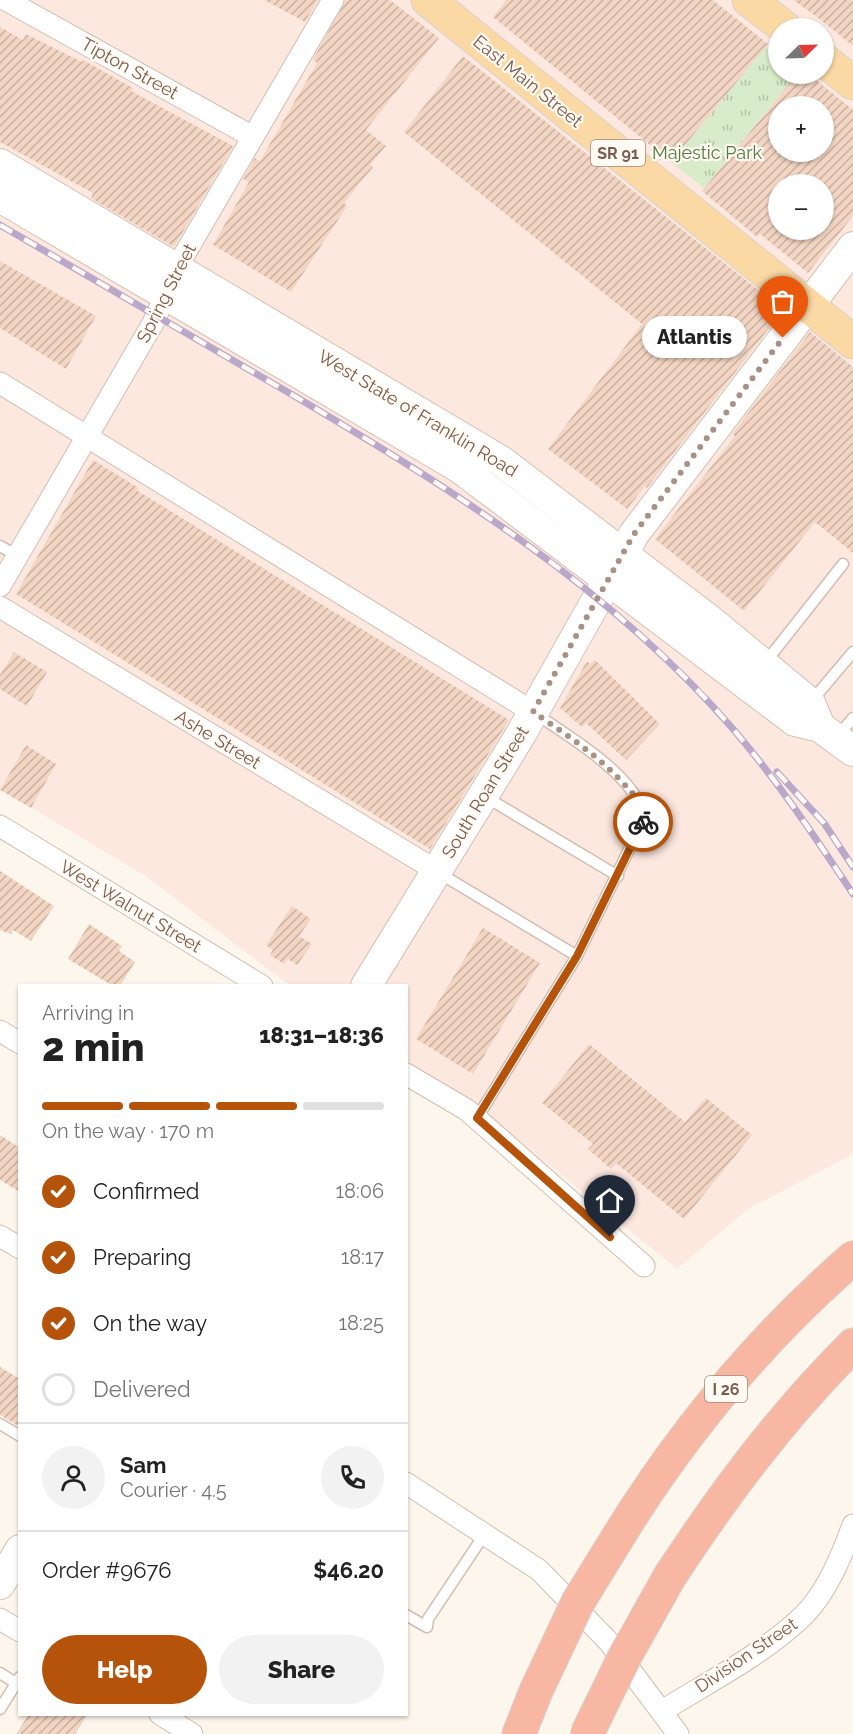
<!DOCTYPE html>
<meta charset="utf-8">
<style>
body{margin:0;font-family:Raleway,sans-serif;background:#f2f2f2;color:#222;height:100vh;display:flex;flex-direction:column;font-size:22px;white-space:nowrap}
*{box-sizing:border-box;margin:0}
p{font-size:20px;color:#767676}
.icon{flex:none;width:33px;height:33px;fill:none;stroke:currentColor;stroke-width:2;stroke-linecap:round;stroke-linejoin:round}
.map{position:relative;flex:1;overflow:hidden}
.panel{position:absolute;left:18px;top:984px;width:390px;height:732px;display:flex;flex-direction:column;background:#fff;border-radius:0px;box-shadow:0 2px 4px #0004}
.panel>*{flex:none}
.needle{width:39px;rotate:67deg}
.controls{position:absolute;left:768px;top:18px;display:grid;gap:12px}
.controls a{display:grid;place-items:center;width:66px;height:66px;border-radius:50%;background:#fff;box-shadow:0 2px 4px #0004;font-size:30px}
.pin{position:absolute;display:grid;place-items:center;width:51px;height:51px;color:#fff;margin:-62px -26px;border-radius:50% 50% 50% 0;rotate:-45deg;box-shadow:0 0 6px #0007}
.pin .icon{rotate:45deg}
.courier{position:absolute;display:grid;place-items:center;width:60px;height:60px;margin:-30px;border:4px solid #b45309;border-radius:50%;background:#fff;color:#222;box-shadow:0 2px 8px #0007}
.bubble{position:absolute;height:42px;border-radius:21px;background:#fff;box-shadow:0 2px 4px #0004;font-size:20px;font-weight:800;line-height:42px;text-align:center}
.headline em{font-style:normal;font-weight:800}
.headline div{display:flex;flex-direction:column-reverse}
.headline{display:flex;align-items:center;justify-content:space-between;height:102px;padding:0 24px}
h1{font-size:39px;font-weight:800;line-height:45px}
.bar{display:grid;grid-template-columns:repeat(4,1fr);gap:9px 6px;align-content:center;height:72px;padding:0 24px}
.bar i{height:8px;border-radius:4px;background:#e0e0e0}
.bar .current{background:#b45309}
.bar p{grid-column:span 4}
.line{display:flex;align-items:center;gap:15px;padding:0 24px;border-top:2px solid #e0e0e0}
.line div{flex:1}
.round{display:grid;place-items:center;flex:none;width:63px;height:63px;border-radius:32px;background:#f2f2f2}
ol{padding:0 24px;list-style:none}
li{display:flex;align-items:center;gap:18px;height:66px}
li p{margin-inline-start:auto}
li .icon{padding:6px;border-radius:50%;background:#b45309;color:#fff;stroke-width:4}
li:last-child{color:#767676}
li i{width:33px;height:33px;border:3px solid #e0e0e0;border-radius:50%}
.action{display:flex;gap:12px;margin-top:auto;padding:12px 24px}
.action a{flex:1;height:69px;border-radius:36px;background:#b45309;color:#fff;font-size:24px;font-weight:800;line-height:69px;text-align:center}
.action a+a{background:#f2f2f2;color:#222}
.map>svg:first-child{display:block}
.commercial{fill:#fde8e0;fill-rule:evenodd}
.park{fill:url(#park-tufts)}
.building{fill:url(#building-hatch);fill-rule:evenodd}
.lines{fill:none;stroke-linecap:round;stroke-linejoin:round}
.lane-casing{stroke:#d1beb0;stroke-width:13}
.street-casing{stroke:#d1beb0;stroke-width:23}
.secondary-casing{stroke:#d6c0b0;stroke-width:32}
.primary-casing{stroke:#dad1cd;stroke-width:35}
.highway-casing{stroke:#dad1cd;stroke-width:35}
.lane{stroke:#fff;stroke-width:10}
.street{stroke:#fff;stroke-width:21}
.secondary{stroke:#fff;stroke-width:30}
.primary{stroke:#fbd9a5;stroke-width:33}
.highway{stroke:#f7b7a3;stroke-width:33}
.rail-casing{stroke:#b9a8c9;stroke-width:7}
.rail{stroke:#fffaf3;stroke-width:4.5;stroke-dasharray:14;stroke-linecap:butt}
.highway-bridge-casing{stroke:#dad1cd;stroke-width:35;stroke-linecap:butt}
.highway-bridge{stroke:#f7b7a3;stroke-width:33}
.done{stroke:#a89285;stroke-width:6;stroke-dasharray:0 10.8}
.route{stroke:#b45309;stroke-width:8}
.labels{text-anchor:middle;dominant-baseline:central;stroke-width:4.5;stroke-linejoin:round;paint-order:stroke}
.shield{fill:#fffaf3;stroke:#a28b7f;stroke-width:1.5}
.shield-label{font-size:16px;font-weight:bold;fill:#7a5c4d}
.street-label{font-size:18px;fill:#7a5c4d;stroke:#fffaf3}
.park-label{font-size:18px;fill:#537a41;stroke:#fffaf3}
</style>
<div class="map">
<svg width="853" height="1734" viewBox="0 0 853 1734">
<defs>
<pattern id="park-tufts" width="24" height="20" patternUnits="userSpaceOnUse" patternTransform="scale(1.5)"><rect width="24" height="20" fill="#d8ecc9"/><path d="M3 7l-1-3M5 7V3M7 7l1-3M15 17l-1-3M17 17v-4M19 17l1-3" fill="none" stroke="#b4c2a5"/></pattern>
<pattern id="building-hatch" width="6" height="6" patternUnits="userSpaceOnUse" patternTransform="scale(1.5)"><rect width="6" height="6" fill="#f3d5c3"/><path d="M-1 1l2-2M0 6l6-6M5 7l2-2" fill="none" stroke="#cab0a1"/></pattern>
</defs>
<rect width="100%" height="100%" fill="#fdf6ec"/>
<path class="commercial" d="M0,0H853V1154L748,1209L677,1269L499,1124L407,1063L406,986L289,985L144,875L0,789ZM778,28H824V74H778ZM778,106H824V152H778ZM778,184H824V230H778Z"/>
<path class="park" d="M765,47L778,57V74H797L704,188L671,162Z"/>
<g class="building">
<path d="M264,0H318L305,22Z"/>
<path d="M346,0H390L439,38L366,130L386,146L370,165L373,167L344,203L347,206L291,292L213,245L249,182L243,179L255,158L260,161L317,63L313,59Z"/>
<path d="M506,0H713L768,44L671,162L493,17Z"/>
<path d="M793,0H853V46L817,17Z"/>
<path d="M0,27L23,40L26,34L82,62L83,60L133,88L131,91L233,146L174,247L91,198L93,193L0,142Z"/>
<path d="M463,56L781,308L782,311L647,488L645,486L627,509L548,449L642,324L404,132Z"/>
<path d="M797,74H809L853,110V216L808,273L760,234L757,237L702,191ZM778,106H824V152H778ZM778,184H824V230H778Z"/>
<path d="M0,261L96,316L66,369L0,328Z"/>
<path d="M810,332L853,367V553L815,522L744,611L655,539L735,436L732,434Z"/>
<path d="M93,460L137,487L138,491L509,720L430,849L16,594Z"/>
<path d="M14,652L47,672L27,706L0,689V675Z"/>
<path d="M595,660L660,724L626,760L586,723L582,727L560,708L587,661L590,664Z"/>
<path d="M26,745L56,764L31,808L0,790Z"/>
<path d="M0,871L54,906L31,941L13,930L11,934L0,930Z"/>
<path d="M292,906L311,919L299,936L312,944L297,965L288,959L284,964L270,955L273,950L266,945Z"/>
<path d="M89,924L122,946L119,951L135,962L120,986H113L68,959Z"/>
<path d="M483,928L540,963L473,1074L416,1039Z"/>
<path d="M589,1044L685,1122L706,1098L752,1135L684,1219L616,1163L611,1169L588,1149L593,1144L542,1103Z"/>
<path d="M0,1135L20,1148V1192L0,1180Z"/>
<path d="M0,1367L20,1379V1427L0,1415Z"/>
<path d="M29,1714H88L75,1734H16Z"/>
</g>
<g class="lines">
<g class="lane-casing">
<g id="lane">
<path d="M0,546L16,555"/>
<path d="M765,663L843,564"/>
<path d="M810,703L853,652"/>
<path d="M838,736L853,718"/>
<path d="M484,796L618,876"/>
<path d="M439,873L577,956"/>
<path d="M477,1118L577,956L644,819C640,778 568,736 536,714"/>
<path d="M0,1424L20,1436"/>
<path d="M406,1615L427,1627L428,1619L484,1535"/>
<path d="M0,1673L16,1683"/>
<path d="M0,1709L20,1677"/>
</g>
</g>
<g class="street-casing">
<g id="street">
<path d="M6,0L253,137"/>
<path d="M0,383L533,712"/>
<path d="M0,586L153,323L184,255L333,0"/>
<path d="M0,607L437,871"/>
<path d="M0,826L262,986"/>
<path d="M0,1031L20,1043"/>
<path d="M406,1074L467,1110L644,1266"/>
<path d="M0,1236L20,1248"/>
<path d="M406,1483L539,1570L610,1643L678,1734"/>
<path d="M0,1619L20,1631"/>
<path d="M662,1711C710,1681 764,1654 804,1615C827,1592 842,1555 853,1525"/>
<path d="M160,1714L192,1734"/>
</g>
</g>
<g class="secondary-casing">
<g id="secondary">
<path d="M0,164L501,461L712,622L810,703L820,727"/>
<path d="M0,197L460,468L795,721L820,727L853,751"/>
<path d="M366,986L521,734L634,534L853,247"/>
<path d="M0,1584L20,1550"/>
</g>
</g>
<g class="primary-casing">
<g id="primary">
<path d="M428,0L853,342"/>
<path d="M749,0L785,28"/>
<path d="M824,60L853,83"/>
</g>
</g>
<g class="highway-casing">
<g id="highway">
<path d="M618,1537C682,1433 761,1338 853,1258"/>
<path d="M670,1576C726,1491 781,1417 853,1345"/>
<path d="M519,1734L536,1691"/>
</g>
</g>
<use href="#lane" class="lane"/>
<use href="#street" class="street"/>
<use href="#secondary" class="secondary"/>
<use href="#primary" class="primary"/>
<use href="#highway" class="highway"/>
<g class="rail-casing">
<g id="rail">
<path d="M0,225C97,281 194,338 291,394C450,488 610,587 733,729C777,780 815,837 853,894"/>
<path d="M777,772L824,823L853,867"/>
</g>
</g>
<use href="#rail" class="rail"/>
<g class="highway-bridge-casing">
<g id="highway-bridge">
<path d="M536,1691L578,1602L618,1537"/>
<path d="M587,1734L624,1658L670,1576"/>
</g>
</g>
<use href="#highway-bridge" class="highway-bridge"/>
</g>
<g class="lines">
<path class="done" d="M643,822V807C613,766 575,740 533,712L634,534L783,338"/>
<path class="route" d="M610,1237L477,1118L577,956L643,822"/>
</g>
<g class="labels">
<g class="shield">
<rect x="591" y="140" width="54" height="26" rx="4.5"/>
<rect x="705" y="1376" width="42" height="26" rx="4.5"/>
</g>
<g class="shield-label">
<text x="618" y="153">SR 91</text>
<text x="726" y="1389">I 26</text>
</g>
<g class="street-label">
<text transform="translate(130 68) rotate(29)">Tipton Street</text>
<text transform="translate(528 81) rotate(39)">East Main Street</text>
<text transform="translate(166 293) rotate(-63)">Spring Street</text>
<text transform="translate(418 413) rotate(31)">West State of Franklin Road</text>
<text transform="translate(218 739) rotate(31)">Ashe Street</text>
<text transform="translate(485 792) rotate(-59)">South Roan Street</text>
<text transform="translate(131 906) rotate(31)">West Walnut Street</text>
<text transform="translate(746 1655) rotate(-34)">Division Street</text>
</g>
<g class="park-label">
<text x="707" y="152">Majestic Park</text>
</g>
</g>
</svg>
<div class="controls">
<a><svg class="needle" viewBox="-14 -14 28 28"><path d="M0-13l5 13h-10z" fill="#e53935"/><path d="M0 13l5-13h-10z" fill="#767676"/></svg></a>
<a>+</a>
<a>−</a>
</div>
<div class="pin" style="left:783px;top:338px;background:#ea580c"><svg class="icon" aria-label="bag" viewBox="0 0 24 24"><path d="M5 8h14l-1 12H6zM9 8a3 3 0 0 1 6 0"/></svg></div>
<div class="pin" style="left:610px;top:1237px;background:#1f2937"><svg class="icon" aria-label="home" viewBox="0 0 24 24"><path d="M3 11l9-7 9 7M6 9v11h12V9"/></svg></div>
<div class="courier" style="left:643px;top:822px"><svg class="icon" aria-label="bike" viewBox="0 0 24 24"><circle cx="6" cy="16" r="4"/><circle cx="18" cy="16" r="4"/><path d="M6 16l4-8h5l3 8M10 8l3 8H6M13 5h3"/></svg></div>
<div class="bubble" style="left:642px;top:316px;width:105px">Atlantis</div>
<section class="panel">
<div class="headline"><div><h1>2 min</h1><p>Arriving in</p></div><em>18:31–18:36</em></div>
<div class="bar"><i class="current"></i><i class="current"></i><i class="current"></i><i></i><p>On the way · 170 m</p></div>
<ol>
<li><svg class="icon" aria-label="check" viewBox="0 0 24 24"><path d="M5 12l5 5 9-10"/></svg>Confirmed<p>18:06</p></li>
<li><svg class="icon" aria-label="check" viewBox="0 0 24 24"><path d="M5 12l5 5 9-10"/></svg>Preparing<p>18:17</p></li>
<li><svg class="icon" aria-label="check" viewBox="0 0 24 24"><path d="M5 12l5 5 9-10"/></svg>On the way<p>18:25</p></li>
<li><i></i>Delivered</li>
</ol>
<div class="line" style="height:108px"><a class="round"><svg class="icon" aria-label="person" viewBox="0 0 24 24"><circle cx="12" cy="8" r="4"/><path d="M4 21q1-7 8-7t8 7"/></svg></a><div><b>Sam</b><p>Courier · 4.5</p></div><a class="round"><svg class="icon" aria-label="phone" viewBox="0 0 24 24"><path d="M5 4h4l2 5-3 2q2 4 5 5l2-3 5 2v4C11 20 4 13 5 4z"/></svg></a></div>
<div class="line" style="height:78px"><div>Order #9676</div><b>$46.20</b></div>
<div class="action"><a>Help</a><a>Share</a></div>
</section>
</div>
